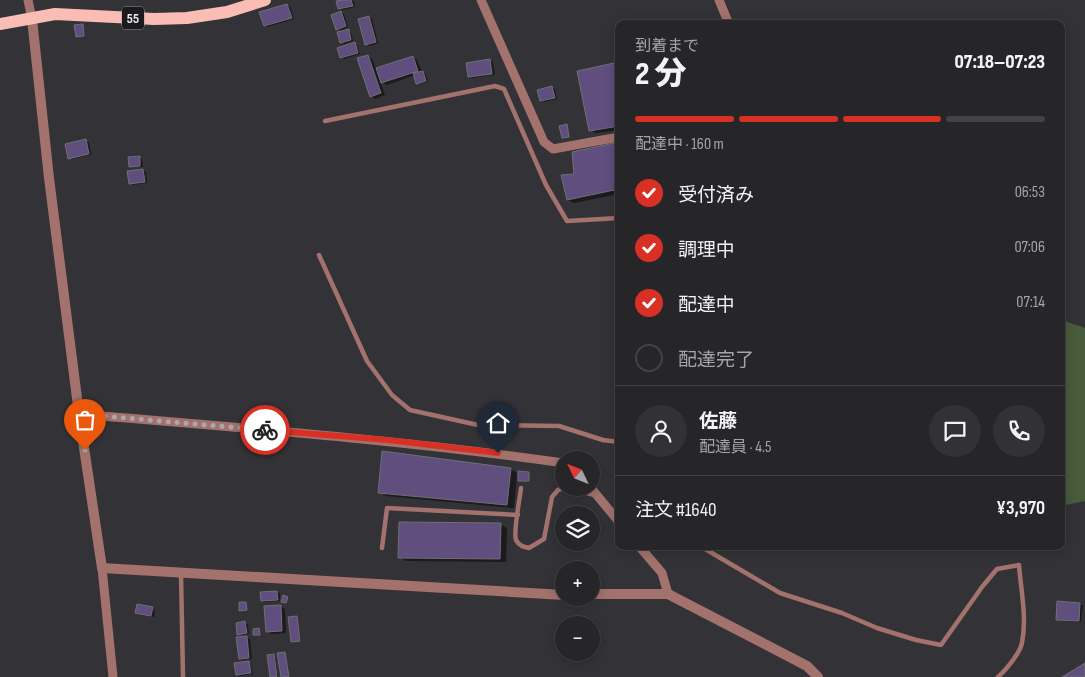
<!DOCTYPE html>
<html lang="ja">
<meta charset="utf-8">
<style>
body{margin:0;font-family:"Sofia Sans Condensed","Noto Sans JP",sans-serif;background:#323234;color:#f1f3f6;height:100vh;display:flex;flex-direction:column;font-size:19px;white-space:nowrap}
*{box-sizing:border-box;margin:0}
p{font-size:16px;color:#a4a5a8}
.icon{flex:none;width:28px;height:28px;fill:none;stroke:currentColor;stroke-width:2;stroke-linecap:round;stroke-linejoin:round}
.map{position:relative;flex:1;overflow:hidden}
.drawer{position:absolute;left:615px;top:20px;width:450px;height:530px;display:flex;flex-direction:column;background:#262628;border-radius:10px;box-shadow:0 2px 12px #0003,0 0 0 1px #424345}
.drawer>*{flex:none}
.needle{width:32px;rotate:313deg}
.buttons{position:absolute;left:555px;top:451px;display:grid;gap:10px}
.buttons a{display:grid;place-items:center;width:45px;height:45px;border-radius:50%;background:#262628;box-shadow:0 2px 12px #0003,0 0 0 1px #424345;font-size:25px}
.pin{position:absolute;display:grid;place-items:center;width:42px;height:42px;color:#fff;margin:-51px -21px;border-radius:50% 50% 50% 0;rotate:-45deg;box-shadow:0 0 5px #0007}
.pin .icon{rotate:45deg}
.courier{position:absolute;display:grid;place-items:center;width:50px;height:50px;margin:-25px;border:4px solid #d93025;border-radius:50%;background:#fff;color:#222;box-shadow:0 1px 6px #0007}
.overview em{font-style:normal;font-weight:800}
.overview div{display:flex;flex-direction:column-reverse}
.overview{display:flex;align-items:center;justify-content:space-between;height:85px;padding:0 20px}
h1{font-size:32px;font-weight:800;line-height:38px}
.bar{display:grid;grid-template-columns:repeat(4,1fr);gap:8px 5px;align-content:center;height:60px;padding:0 20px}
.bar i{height:6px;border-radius:4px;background:#424345}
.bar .selected{background:#d93025}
.bar p{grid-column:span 4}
.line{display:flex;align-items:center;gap:12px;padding:0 20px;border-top:1px solid #424345}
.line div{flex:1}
.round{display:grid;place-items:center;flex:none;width:52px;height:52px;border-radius:26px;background:#323234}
ol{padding:0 20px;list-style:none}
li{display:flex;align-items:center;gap:15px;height:55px}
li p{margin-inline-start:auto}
li .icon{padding:5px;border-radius:50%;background:#d93025;color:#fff;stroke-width:4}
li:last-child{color:#a4a5a8}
li i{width:28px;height:28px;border:2px solid #424345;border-radius:50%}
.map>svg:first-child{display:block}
.green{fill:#485b3b}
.shadow{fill:#0007}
.building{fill:#604e7f;stroke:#706f74}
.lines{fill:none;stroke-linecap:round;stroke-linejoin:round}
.service{stroke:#a3726d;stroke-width:4.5}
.minor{stroke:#a3726d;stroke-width:9}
.tertiary{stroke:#a3726d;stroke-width:10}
.primary{stroke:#fabdb6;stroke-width:12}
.done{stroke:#a9a8ac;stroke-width:5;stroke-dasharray:0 9}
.route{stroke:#d93025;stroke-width:6}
.labels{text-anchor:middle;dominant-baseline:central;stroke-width:4.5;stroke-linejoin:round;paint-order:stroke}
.shield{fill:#1b1a1c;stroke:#abaaad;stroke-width:1}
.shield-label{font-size:14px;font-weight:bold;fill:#e9e8eb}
</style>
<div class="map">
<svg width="1085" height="677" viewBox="0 0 1085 677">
<rect width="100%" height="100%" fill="#333236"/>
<path class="green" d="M1061,320L1085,328V501L1061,506Z"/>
<g class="shadow">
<path d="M349,0L354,1L355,7L342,10L339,8Z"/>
<path d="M287,5L290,7L294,19L267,27L265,25Z"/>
<path d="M341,12L344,14L348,27L341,31L337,29Z"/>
<path d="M369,17L372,19L378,43L369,46L366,44Z"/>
<path d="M348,30L351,32L353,41L344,44L341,42Z"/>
<path d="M355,44L357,45L360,54L344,59L341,57Z"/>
<path d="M367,56L372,59L376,69L413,57L417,60L422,72L426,74L428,82L420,84L417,83L415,75L387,85L380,81L385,95L375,99L371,96Z"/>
<path d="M490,60L493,62L495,75L472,78L470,77Z"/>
<path d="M619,64V130L596,133L590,130Z"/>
<path d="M552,87L555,89L557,99L544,102L541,100Z"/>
<path d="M86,141L89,142L91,155L72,159L69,158Z"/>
<path d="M619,144V194L574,203L568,200L576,176Z"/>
<path d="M140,158L142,159L143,167H133L130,166Z"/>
<path d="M143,170L146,172L147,183L133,185L130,183L129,172Z"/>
<path d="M383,452L511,469L517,473L514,508L386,496L379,492Z"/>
<path d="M500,524L507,528L506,562L406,561L399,557Z"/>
<path d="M277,592L280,593V601L265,602L262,601Z"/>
<path d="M1080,604L1083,605L1081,622L1060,621L1057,619Z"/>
<path d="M280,606L285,609L286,633L271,634L267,631Z"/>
<path d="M152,608L155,610L154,617L137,612Z"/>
<path d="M297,617L301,641L293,642Z"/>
<path d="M245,623L248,624L249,634L241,635L238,634Z"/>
<path d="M247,637L250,639L252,659L243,660L240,658Z"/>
<path d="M274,655L275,656L278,677H271Z"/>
<path d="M249,662L251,664L253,674L240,676L237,674Z"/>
</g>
<g class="building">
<path d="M343,0H351L353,6L338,9L336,1Z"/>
<path d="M287,4L292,18L264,26L259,12Z"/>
<path d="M341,11L346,26L336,30L331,15Z"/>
<path d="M369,16L376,42L365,45L358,19Z"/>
<path d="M83,24L84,36L76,37L74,25Z"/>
<path d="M349,29L351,40L340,43L337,32Z"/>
<path d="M355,42L358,53L340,58L337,48Z"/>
<path d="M368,55L381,93L370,97L357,58Z"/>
<path d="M413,56L418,71L381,83L376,68Z"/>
<path d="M490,59L492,74L468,77L466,63Z"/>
<path d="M619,62V126L589,131L577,71Z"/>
<path d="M423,71L426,81L416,84L413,73Z"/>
<path d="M552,86L555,98L540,101L537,90Z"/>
<path d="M567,124L569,137L562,138L559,126Z"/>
<path d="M86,139L89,154L68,159L65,144Z"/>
<path d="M619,142V189L567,200L561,175L574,174L572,152Z"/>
<path d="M140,156V166L129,167L128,157Z"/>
<path d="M143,169L145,182L129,184L127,171Z"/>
<path d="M382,451L511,468L507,505L378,493Z"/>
<path d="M518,471L529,472V481H518Z"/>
<path d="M399,522L501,523L500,559L398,558Z"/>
<path d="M277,591L278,600L261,601L260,592Z"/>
<path d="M283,595L288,597L286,603L281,602Z"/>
<path d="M1057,601L1080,603L1079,621L1056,620Z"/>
<path d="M239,602H246L247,610L239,611Z"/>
<path d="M137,604L153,607L151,616L135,613Z"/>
<path d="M281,605L282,631L266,632L264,606Z"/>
<path d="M297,616L300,641L291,642L288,617Z"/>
<path d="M245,621L247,633L237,635L236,623Z"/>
<path d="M259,628L260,635H253V629Z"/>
<path d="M247,636L249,658L239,659L236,637Z"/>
<path d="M285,652L289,677H281L277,653Z"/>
<path d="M274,654L277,677H270L267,655Z"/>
<path d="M249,661L251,673L236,675L234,663Z"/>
<path d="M1085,663V677H1062Z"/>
</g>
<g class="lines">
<g class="service">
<path d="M325,121L495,86L504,89L546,185L567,221L619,218"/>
<path d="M319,255L367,361L392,395L410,410L478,425L559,426L603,440L619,442"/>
<path d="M521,488C520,498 513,532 516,540C519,546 524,547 529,548L544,539L552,497L558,490L564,488"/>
<path d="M569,488L594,495"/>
<path d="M700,546L780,593L842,613L877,628L916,640L941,645L982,587L997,569L1019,565C1021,591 1027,617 1022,643C1020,653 1006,670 998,677"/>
<path d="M382,548L387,508L518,515"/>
<path d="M181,573L183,677"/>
</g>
<g class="minor">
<path d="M28,0L32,19"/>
<path d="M481,0L544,142L553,149L619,137"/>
<path d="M719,0L729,24"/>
<path d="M79,414C241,428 403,440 564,463"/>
<path d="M591,488L619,522"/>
<path d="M639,546L662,573L668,594"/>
<path d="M102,568L113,677"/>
</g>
<g class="tertiary">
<path d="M32,19L49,178L79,414L102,568L564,595"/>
<path d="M591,594H668L807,666L818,677"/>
</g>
<path class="primary" d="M0,24L55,14L154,19L187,18L227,12L265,0"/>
</g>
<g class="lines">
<path class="done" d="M85,450L79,414L265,430"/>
<path class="route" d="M265,430L388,440L498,453"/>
</g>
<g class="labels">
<rect class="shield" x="122" y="6.5" width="22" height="23" rx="4"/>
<g class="shield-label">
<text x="133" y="18">55</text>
</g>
</g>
</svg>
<div class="buttons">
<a><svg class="needle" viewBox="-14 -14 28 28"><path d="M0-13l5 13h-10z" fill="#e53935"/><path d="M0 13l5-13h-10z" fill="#a4a5a8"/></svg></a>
<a><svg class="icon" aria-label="layers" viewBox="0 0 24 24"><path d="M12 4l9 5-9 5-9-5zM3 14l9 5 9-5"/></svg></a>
<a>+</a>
<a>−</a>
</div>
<div class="pin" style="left:85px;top:450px;background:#ea580c"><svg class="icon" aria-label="bag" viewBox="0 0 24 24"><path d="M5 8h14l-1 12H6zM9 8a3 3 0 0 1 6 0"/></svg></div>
<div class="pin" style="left:498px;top:453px;background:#1f2937"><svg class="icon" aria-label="home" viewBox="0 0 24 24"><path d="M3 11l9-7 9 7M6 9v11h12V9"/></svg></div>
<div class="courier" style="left:265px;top:430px"><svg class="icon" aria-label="bike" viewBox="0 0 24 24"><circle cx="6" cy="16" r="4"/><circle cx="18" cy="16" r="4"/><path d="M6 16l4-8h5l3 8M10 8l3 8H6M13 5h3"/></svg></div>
<section class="drawer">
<div class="overview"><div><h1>2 分</h1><p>到着まで</p></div><em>07:18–07:23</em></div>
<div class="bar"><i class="selected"></i><i class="selected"></i><i class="selected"></i><i></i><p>配達中 · 160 m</p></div>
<ol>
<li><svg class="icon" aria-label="check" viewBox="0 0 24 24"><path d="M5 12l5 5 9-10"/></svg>受付済み<p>06:53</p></li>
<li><svg class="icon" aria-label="check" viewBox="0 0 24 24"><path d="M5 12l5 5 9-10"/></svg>調理中<p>07:06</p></li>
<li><svg class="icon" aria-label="check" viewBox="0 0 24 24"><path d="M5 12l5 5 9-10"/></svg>配達中<p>07:14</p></li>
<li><i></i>配達完了</li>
</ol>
<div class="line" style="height:90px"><a class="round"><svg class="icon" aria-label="person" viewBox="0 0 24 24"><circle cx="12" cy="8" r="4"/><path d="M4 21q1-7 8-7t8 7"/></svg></a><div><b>佐藤</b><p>配達員 · 4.5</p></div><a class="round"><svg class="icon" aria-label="chat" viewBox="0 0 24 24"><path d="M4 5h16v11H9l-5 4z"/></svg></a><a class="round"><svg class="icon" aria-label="phone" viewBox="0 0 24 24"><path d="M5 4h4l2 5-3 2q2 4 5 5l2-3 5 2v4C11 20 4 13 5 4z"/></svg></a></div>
<div class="line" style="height:65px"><div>注文 #1640</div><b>¥3,970</b></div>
</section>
</div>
